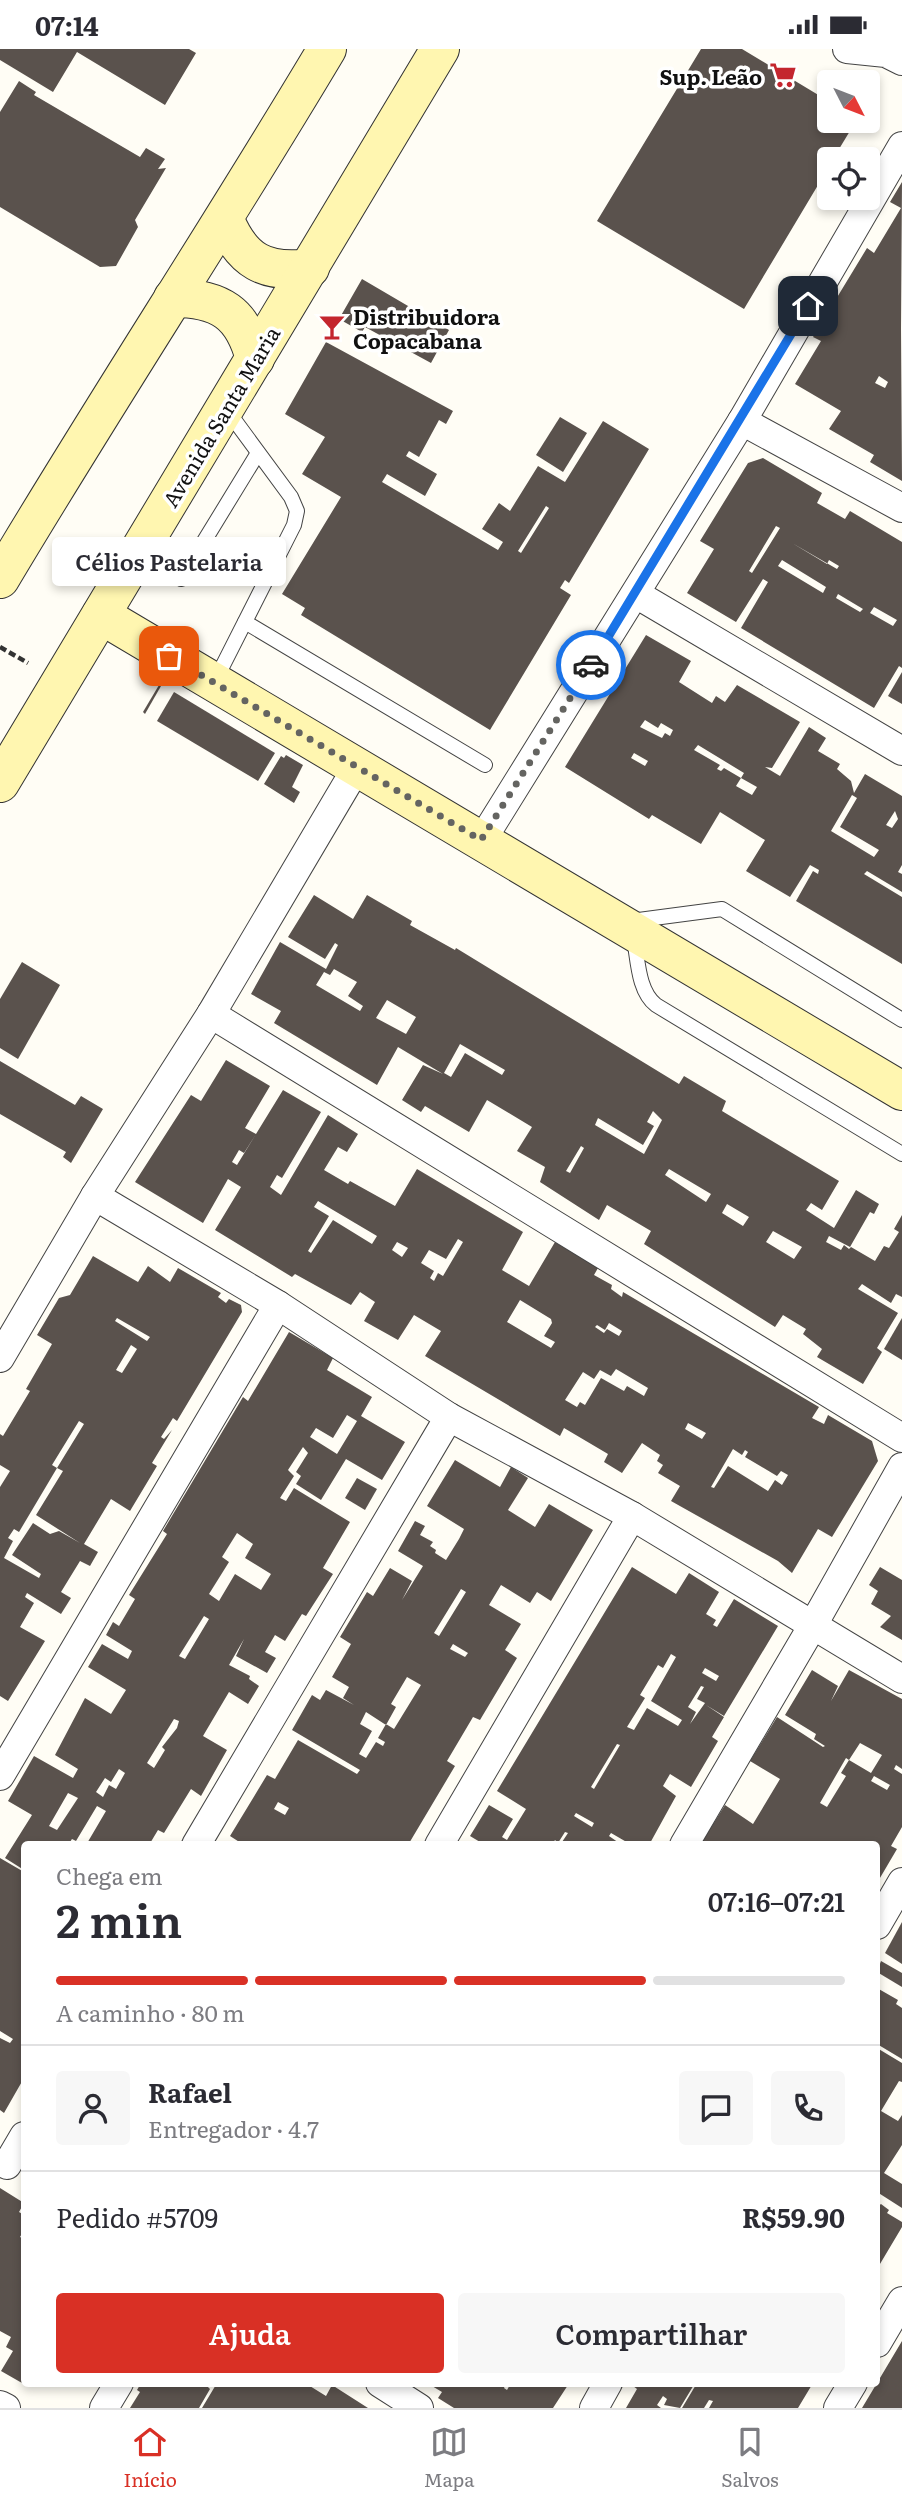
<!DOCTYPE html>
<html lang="pt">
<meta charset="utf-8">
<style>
body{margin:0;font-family:Literata,serif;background:#f7f7f7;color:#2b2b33;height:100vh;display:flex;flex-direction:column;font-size:26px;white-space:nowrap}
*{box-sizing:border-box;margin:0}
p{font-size:23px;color:#7c7c81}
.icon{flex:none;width:38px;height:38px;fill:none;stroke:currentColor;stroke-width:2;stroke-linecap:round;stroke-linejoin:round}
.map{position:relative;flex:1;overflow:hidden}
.drawer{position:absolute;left:21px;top:1792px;width:859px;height:546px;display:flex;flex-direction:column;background:#fff;border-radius:7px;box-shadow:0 4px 10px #0003}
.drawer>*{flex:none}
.needle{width:46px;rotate:132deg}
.tools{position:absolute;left:817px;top:21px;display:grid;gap:14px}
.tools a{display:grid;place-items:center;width:63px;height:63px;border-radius:7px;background:#fff;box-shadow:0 4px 10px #0003;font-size:35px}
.pin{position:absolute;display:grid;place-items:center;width:60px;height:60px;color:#fff;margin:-30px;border-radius:14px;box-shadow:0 4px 10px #0006}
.courier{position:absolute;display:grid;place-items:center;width:70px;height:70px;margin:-35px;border:5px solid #1a73e8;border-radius:50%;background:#fff;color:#222;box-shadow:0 2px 9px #0007}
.bubble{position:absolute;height:49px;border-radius:7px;background:#fff;box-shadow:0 4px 10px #0003;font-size:23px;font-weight:600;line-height:49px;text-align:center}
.summary em{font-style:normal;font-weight:600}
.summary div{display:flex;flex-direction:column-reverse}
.summary{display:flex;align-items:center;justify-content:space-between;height:119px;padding:0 35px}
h1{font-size:46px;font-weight:600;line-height:52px}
.bar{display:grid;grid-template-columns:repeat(4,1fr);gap:10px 7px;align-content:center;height:84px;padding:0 35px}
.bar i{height:9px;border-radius:5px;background:#e1e1e2}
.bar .on{background:#d93025}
.bar p{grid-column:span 4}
.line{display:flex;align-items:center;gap:18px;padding:0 35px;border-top:2px solid #e1e1e2}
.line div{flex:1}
.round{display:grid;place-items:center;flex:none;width:74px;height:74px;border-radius:7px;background:#f7f7f7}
.button{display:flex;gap:14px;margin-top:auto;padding:14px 35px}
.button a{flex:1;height:80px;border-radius:7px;background:#d93025;color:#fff;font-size:28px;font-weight:600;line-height:80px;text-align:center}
.button a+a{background:#f7f7f7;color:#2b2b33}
.status{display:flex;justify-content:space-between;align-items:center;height:49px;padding:0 35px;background:#fff;direction:ltr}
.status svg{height:19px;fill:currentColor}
.tabs{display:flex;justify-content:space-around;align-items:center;height:98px;border-top:2px solid #e1e1e2;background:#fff;font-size:19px;color:#7c7c81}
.tabs a{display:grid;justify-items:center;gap:4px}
.tabs .on{color:#d93025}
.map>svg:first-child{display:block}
.building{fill:#5a524d;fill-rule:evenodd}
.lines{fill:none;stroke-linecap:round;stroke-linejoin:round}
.lane-casing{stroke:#444;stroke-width:16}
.street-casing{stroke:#444;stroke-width:30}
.secondary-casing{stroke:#333;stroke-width:40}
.path{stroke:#333;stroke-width:4.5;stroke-dasharray:7 3.5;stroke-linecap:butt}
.lane{stroke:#fff;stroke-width:14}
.street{stroke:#fff;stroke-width:28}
.secondary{stroke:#fff6b0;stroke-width:38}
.done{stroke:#646461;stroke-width:7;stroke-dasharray:0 12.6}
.route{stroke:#1a73e8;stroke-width:9}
.labels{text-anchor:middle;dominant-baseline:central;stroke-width:7;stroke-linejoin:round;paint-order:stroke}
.poi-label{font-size:21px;font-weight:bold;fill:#111;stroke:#fff;text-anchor:end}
.street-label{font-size:21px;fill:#111;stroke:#fff}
</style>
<div class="status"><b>07:14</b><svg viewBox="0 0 49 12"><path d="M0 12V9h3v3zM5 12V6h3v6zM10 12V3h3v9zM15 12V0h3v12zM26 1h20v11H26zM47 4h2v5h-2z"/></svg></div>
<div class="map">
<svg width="902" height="2359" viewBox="0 0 902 2359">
<rect width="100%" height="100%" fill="#fffdf5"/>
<g class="building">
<path d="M0,0H189L196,4L165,56L77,3L53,43L0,11Z"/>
<path d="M701,0H742L830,53V72H856L833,110H830V116L744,260L597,172Z"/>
<path d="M19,32L36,43L34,46L140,108L146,99L165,110L158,120L166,119L135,171L138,178L116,217L100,218L0,158V63Z"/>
<path d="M902,133L901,280L902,432L870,413L874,406L829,380L841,362L795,335L821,292L813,288L867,199L874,204L901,159L890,153ZM879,327L888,333L885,339L875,334Z"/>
<path d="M362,230L449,281L431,314L365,278L362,283L339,270Z"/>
<path d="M326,293L453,362L446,375L439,371L419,408L409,402L406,407L437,425L425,447L387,425L382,433L498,501L503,493L482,480L499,454L510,462L538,417L565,433L603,372L649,400L569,534L565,531L560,539L571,546L490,681L301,566L305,559L282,545L341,448L302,425L325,388L285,365ZM546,457L549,459L521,504L518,502Z"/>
<path d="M560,368L587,384L563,423L536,406Z"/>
<path d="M763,409L822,444L817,454L845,470L850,462L902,493V619L899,617L874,659L741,579L768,533L763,530L736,573L687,544L714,500L700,492L748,414ZM776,477L780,479L752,524L749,522ZM792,494L827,515L829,511L839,517L837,520ZM782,511L826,538L823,544L778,517ZM838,545L863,560L860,563L836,549ZM874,558L897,571L893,577L870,564Z"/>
<path d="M646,586L691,612L679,633L712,654L716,647L725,653L737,636L800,673L772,719L765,718L780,727L809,678L826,689L818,702L840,715L837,720L851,732L854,744L865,725L902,747V816L898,823L902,825V843L867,822L864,825L902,848V915L796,852L813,822L818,825L819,821L810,816L790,848L746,822L765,791L720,763L701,795L652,766L649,770L565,718ZM645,671L658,679L661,674L673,681L670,687L665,684L662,689L640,678ZM698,696L744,724L741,729L757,738L752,746L736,737L741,729L724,719L721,722L717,720L720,716L694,701ZM634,704L648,712L645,717L631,709ZM852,746L857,749L840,778L879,801L874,808L831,782ZM895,762L898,770L892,779L886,776Z"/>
<path d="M902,623V655L888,647Z"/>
<path d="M159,636L161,637L145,665L143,663Z"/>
<path d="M174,643L275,704L258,732L157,672Z"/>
<path d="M286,706L303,716L292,738L300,743L294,754L264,735L281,707L284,709Z"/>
<path d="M314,846L353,870L367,846L412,872L410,876L455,901L456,899L679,1035L684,1027L726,1052L722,1062L839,1132L822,1161L811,1154L806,1161L834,1179L856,1141L879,1155L874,1165L870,1163L850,1198L829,1187L826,1193L841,1201L844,1196L849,1200L851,1198L875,1212L884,1197L889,1199L899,1183L894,1180L902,1166V1248L896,1245L891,1254L862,1235L858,1240L898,1264L877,1299L882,1303L863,1335L817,1308L822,1300L803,1285L806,1280L783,1266L775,1278L644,1195L651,1182L607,1156L599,1171L540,1133L545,1118L517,1102L532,1078L487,1051L469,1083L425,1057L421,1063L402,1051L423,1016L443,1025L398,998L377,1036L274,974L281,962L251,945L280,893L326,920L338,896L335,894L325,910L288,888ZM334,920L357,933L348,947L363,957L360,962L316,936L324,923L330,926ZM387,951L416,968L406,985L376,969ZM460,995L505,1021L502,1026L465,1004L451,1028L444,1024ZM653,1062L662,1071L644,1105L595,1076L598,1069L643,1096L654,1077L647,1073ZM581,1097L584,1099L570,1124L566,1122ZM669,1120L711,1145L706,1153L665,1126ZM727,1155L749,1168L743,1177L722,1164ZM773,1182L802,1198L794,1210L766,1193Z"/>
<path d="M22,913L60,936L18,1010L0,999V950Z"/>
<path d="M226,1011L270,1037L245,1079L256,1085L244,1104L239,1101L232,1113L237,1116L283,1041L321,1063L282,1129L277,1126L270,1138L281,1146L328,1066L358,1085L347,1103L338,1098L324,1121L348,1135L350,1132L395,1157L417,1120L523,1183L502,1221L529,1237L555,1193L598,1219L594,1226L612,1236L611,1240L622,1248L623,1243L819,1358L812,1369L824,1375L828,1366L872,1392L878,1412L832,1488L818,1480L792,1524L778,1512L671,1452L680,1437L658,1424L663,1416L657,1412L660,1406L642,1394L622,1424L604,1413L608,1405L564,1379L560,1387L425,1307L441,1282L414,1266L398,1291L364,1272L375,1253L360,1243L351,1256L295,1225L292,1228L215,1181L241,1138L228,1130L203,1174L135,1133L191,1046L201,1052ZM318,1152L333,1161L377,1187L372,1195L333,1171L311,1204L308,1202L329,1167L314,1158ZM458,1190L463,1193L443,1227L438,1224L434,1232L430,1229L434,1222L421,1214L429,1201L446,1210ZM397,1193L408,1199L402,1208L392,1201ZM520,1251L551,1270L552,1274L544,1287L555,1293L551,1299L507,1273ZM609,1274L622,1282L619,1287L607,1280L604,1284L595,1278L597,1276L605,1281ZM616,1320L648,1339L644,1347L627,1337L624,1342L601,1329L585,1356L580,1353L577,1358L565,1351L583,1323L594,1330L600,1321L611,1327ZM688,1374L706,1384L702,1390L685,1380ZM733,1400L742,1406L745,1401L748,1403L745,1408L777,1427L781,1422L788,1426L782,1436L775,1431L768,1442L728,1417L714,1439L711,1438Z"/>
<path d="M0,1012L75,1056L81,1047L103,1060L71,1114L63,1108L66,1103L0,1065Z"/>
<path d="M93,1207L138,1233L148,1217L170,1233L178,1219L221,1244L218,1248L226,1254L229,1250L241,1256L242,1263L177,1372L173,1369L161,1388L164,1390L172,1381L152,1414L157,1417L130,1462L111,1450L84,1495L98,1503L90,1517L80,1512L61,1543L71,1549L61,1565L27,1544L25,1548L34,1554L20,1578L45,1592L8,1652L0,1647V1438L10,1422L0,1416V1385L3,1387L30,1342L26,1340L52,1295L37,1286L59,1249L70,1246ZM117,1269L150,1288L147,1292L115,1272ZM131,1296L137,1300L122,1324L116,1321ZM79,1372L84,1375L57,1419L63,1422L36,1466L80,1494L59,1482L50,1485L33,1474L12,1506L41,1525L39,1529L4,1509L13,1492L8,1489L14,1480L19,1483L57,1419L52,1416Z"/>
<path d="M902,1269V1311L884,1300Z"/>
<path d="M289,1283L333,1309L327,1321L372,1348L361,1367L405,1393L382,1431L346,1410L321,1451L296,1435L301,1427L296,1423L308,1404L303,1398L288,1421L294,1427L280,1449L286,1452L294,1439L350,1473L323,1519L333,1525L306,1567L302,1565L285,1592L275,1586L265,1603L276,1609L267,1624L236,1607L244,1590L229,1616L250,1627L249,1630L259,1637L248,1655L229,1643L203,1687L227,1701L201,1747L191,1740L164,1784L158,1781L149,1796H86L106,1762L97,1757L76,1792L72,1790L68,1796H24V1821L5,1809L32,1766L8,1752L34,1707L73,1729L78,1720L55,1706L85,1649L111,1665L126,1641L88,1618L102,1595L128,1610L132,1602L106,1586L113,1573L119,1577L135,1550L129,1546L167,1485L163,1482L243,1348L248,1352ZM347,1366L357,1372L337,1405L310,1388L316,1379L333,1389ZM237,1484L253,1495L245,1509L271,1525L261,1541L235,1525L219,1552L209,1545L229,1513L222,1508ZM204,1567L209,1570L185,1610L179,1607ZM174,1670L179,1672L177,1679L162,1698L165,1701L154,1719L147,1714ZM119,1720L125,1724L116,1740L109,1736L103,1748L96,1743L105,1729L111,1733ZM68,1744L78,1749L57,1781L49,1777Z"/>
<path d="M455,1411L500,1438L511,1418L528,1429L508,1461L535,1478L549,1455L593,1481L551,1552L537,1543L530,1554L501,1536L489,1556L521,1575L505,1601L517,1609L480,1671L473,1668L447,1712L455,1717L408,1796H244L230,1787L267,1726L275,1730L298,1691L357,1725L360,1721L292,1681L312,1646L320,1651L326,1641L354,1656L343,1649L349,1638L332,1628L351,1595L340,1588L367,1543L373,1547L390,1519L412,1532L402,1551L423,1517L398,1502L415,1472L425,1477L420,1486L433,1493L430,1497L436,1501L435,1504L446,1511L459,1490L464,1480L427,1457ZM461,1540L466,1543L439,1587L434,1584ZM453,1595L468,1604L465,1608L450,1600ZM407,1628L421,1636L394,1680L386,1675L378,1689L385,1693L383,1697L376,1693L366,1709L359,1705L372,1682L360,1675L366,1663L386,1676L396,1658L391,1655ZM278,1753L289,1759L285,1766L274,1760Z"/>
<path d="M357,1429L377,1440L365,1461L345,1449Z"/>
<path d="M632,1518L676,1545L689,1524L719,1543L706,1565L716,1571L713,1576L717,1578L734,1550L778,1577L724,1667L706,1656L724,1668L712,1688L718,1692L691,1738L670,1725L663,1737L676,1747L649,1796L630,1795L611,1784L609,1787L622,1796H560L568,1784L565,1783L558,1794L555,1791L552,1796H485L470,1787L489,1756L513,1770L502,1788L507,1791L526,1760L497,1742ZM671,1605L676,1608L651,1652L682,1671L678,1677L647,1659L634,1681L627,1678L645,1649L640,1646L658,1616L663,1619ZM705,1619L719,1627L716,1632L702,1624ZM701,1637L704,1638L697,1650L705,1654L690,1675L696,1663L688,1658ZM617,1695L620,1696L594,1740L591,1738ZM576,1764L594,1774L592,1778L574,1767Z"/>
<path d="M880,1518L902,1531V1591L880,1578L891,1567L871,1555L878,1542L869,1536Z"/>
<path d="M812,1621L838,1637L831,1652L849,1621L902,1650V1720L896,1716L894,1720L902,1725V1778L891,1797L897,1800L877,1834V1796H700L725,1756L753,1775L780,1730L750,1712L777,1668L823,1698L825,1697L814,1690L816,1685L785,1666ZM860,1694L882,1706L871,1724L849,1711L841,1724L846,1727L827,1758L820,1754L846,1709L849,1711ZM874,1727L890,1736L887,1741L871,1732Z"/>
<path d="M0,1809L24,1823V2029L4,2064L0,2061V1989L10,1994L13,1990L0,1982Z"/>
<path d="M902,1873V1915L885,1904Z"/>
<path d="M881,1912L902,1924V1938L877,1923Z"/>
<path d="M877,1939L898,1951L896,1955L902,1959V2010L877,1995Z"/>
<path d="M877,1999L902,2014V2033L899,2032L881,2062L898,2072L902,2066V2096L884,2124L902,2135V2159L877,2143Z"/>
<path d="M0,2139L24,2154L19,2163L24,2166V2181L20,2188L24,2190V2334H31L29,2338L1,2322L13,2302L6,2298L11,2288L0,2282Z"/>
<path d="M881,2155L889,2161L887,2164L902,2173V2178L877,2220V2158Z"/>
<path d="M902,2292V2359H862L877,2334Z"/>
<path d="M141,2334H204L210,2340L199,2359H130L140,2343L137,2341Z"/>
<path d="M217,2334H305L326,2347L332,2336L368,2359H202Z"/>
<path d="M427,2334H506L504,2339L507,2341L511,2334L568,2336L553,2359H454L438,2349L442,2343Z"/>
<path d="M629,2334H695L680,2359L664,2356L667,2350L663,2347L657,2356L661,2359H626L637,2340Z"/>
<path d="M697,2334L732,2337L813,2334L798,2359H709L713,2352L709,2351L704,2359H682Z"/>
</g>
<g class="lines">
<g class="lane-casing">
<g id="lane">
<path d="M181,530L258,404"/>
<path d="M245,573L485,716"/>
<path d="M215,632L294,476L297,462L291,448L227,361"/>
<path d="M631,872L722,860L902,971"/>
<path d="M634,890C638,911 638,942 656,956L902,1105"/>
</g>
</g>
<g class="street-casing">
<g id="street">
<path d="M847,0L886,4L902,12"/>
<path d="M742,372L902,459"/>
<path d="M636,545L902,702"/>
<path d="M482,791L742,372L902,97"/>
<path d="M211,965L902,1389"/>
<path d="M95,1147L278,1256L449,1368L632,1467L902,1630"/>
<path d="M0,1309L95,1147L211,965L357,718"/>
<path d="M0,1727L278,1256"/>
<path d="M196,1796L449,1368"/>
<path d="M439,1796L632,1467"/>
<path d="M684,1796L813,1576L902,1418"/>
<path d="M877,1876L902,1833"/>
<path d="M7,2116L24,2087"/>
<path d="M877,2294L902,2252"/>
<path d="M380,2334L419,2359"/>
<path d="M0,2356L6,2359"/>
<path d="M104,2359L119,2334"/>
<path d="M594,2359L608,2334"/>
<path d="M838,2359L853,2334"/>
</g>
</g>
<g class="secondary-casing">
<g id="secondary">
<path d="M225,171C242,212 265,225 310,219"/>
<path d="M173,249C220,249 243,264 255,310"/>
<path d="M0,530C106,352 221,178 327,0"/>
<path d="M101,566L902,1042"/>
<path d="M0,734L440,0"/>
</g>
</g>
<path class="path" d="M0,598L28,614"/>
<use href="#lane" class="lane"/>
<use href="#street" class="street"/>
<use href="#secondary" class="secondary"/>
</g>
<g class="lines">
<path class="done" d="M169,607L481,791L591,616"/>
<path class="route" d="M591,616L808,257"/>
</g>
<defs>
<g id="supermarket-bare" transform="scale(2.1)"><path d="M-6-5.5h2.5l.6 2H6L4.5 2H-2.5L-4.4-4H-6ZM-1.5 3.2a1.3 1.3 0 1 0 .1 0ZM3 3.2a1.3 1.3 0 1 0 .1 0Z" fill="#c4262e" stroke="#fff" stroke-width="2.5" paint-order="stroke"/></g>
<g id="bar-bare" transform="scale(2.1)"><path d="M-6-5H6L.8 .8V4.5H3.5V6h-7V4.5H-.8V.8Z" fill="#c4262e" stroke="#fff" stroke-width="2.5" paint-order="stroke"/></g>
</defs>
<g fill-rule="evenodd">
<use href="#supermarket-bare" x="783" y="26"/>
<use href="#bar-bare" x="332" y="278"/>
</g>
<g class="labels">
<g class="poi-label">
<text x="762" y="26">Sup. Leão</text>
<text x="353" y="266" text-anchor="start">Distribuidora<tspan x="353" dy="24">Copacabana</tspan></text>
</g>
<g class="street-label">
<text transform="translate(220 367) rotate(-59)">Avenida Santa Maria</text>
</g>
</g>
</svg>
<div class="tools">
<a><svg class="needle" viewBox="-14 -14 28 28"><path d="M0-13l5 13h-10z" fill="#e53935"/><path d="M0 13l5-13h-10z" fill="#7c7c81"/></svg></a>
<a><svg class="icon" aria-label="locate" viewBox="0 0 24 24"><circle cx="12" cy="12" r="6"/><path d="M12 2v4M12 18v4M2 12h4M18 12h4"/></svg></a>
</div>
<div class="pin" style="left:169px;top:607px;background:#ea580c"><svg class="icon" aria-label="bag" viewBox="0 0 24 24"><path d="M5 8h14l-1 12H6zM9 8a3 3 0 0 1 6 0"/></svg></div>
<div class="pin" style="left:808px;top:257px;background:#1f2937"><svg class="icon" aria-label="home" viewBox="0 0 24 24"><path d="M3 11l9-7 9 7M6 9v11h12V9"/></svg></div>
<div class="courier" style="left:591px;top:616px"><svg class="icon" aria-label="car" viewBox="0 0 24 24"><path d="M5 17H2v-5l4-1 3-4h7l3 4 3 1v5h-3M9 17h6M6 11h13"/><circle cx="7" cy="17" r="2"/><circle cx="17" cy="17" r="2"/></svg></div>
<div class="bubble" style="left:52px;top:488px;width:234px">Célios Pastelaria</div>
<section class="drawer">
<div class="summary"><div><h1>2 min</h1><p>Chega em</p></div><em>07:16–07:21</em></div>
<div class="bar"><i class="on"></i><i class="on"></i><i class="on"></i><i></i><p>A caminho · 80 m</p></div>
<div class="line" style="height:126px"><a class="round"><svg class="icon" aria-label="person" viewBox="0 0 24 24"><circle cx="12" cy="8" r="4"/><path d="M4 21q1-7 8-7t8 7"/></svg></a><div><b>Rafael</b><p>Entregador · 4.7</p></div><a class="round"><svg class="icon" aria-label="chat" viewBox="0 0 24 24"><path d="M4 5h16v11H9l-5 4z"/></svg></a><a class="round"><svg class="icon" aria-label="phone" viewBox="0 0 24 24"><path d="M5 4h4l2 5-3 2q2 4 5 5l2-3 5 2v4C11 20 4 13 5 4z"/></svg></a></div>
<div class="line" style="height:91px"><div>Pedido #5709</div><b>R$59.90</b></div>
<div class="button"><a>Ajuda</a><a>Compartilhar</a></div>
</section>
</div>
<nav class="tabs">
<a class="on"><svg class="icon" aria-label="home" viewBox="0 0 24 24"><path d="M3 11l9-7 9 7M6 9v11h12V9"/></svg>Início</a>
<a><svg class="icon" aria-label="map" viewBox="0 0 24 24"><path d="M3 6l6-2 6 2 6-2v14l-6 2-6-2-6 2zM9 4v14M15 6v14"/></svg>Mapa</a>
<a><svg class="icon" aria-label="saved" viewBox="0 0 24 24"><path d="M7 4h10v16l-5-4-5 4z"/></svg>Salvos</a>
</nav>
